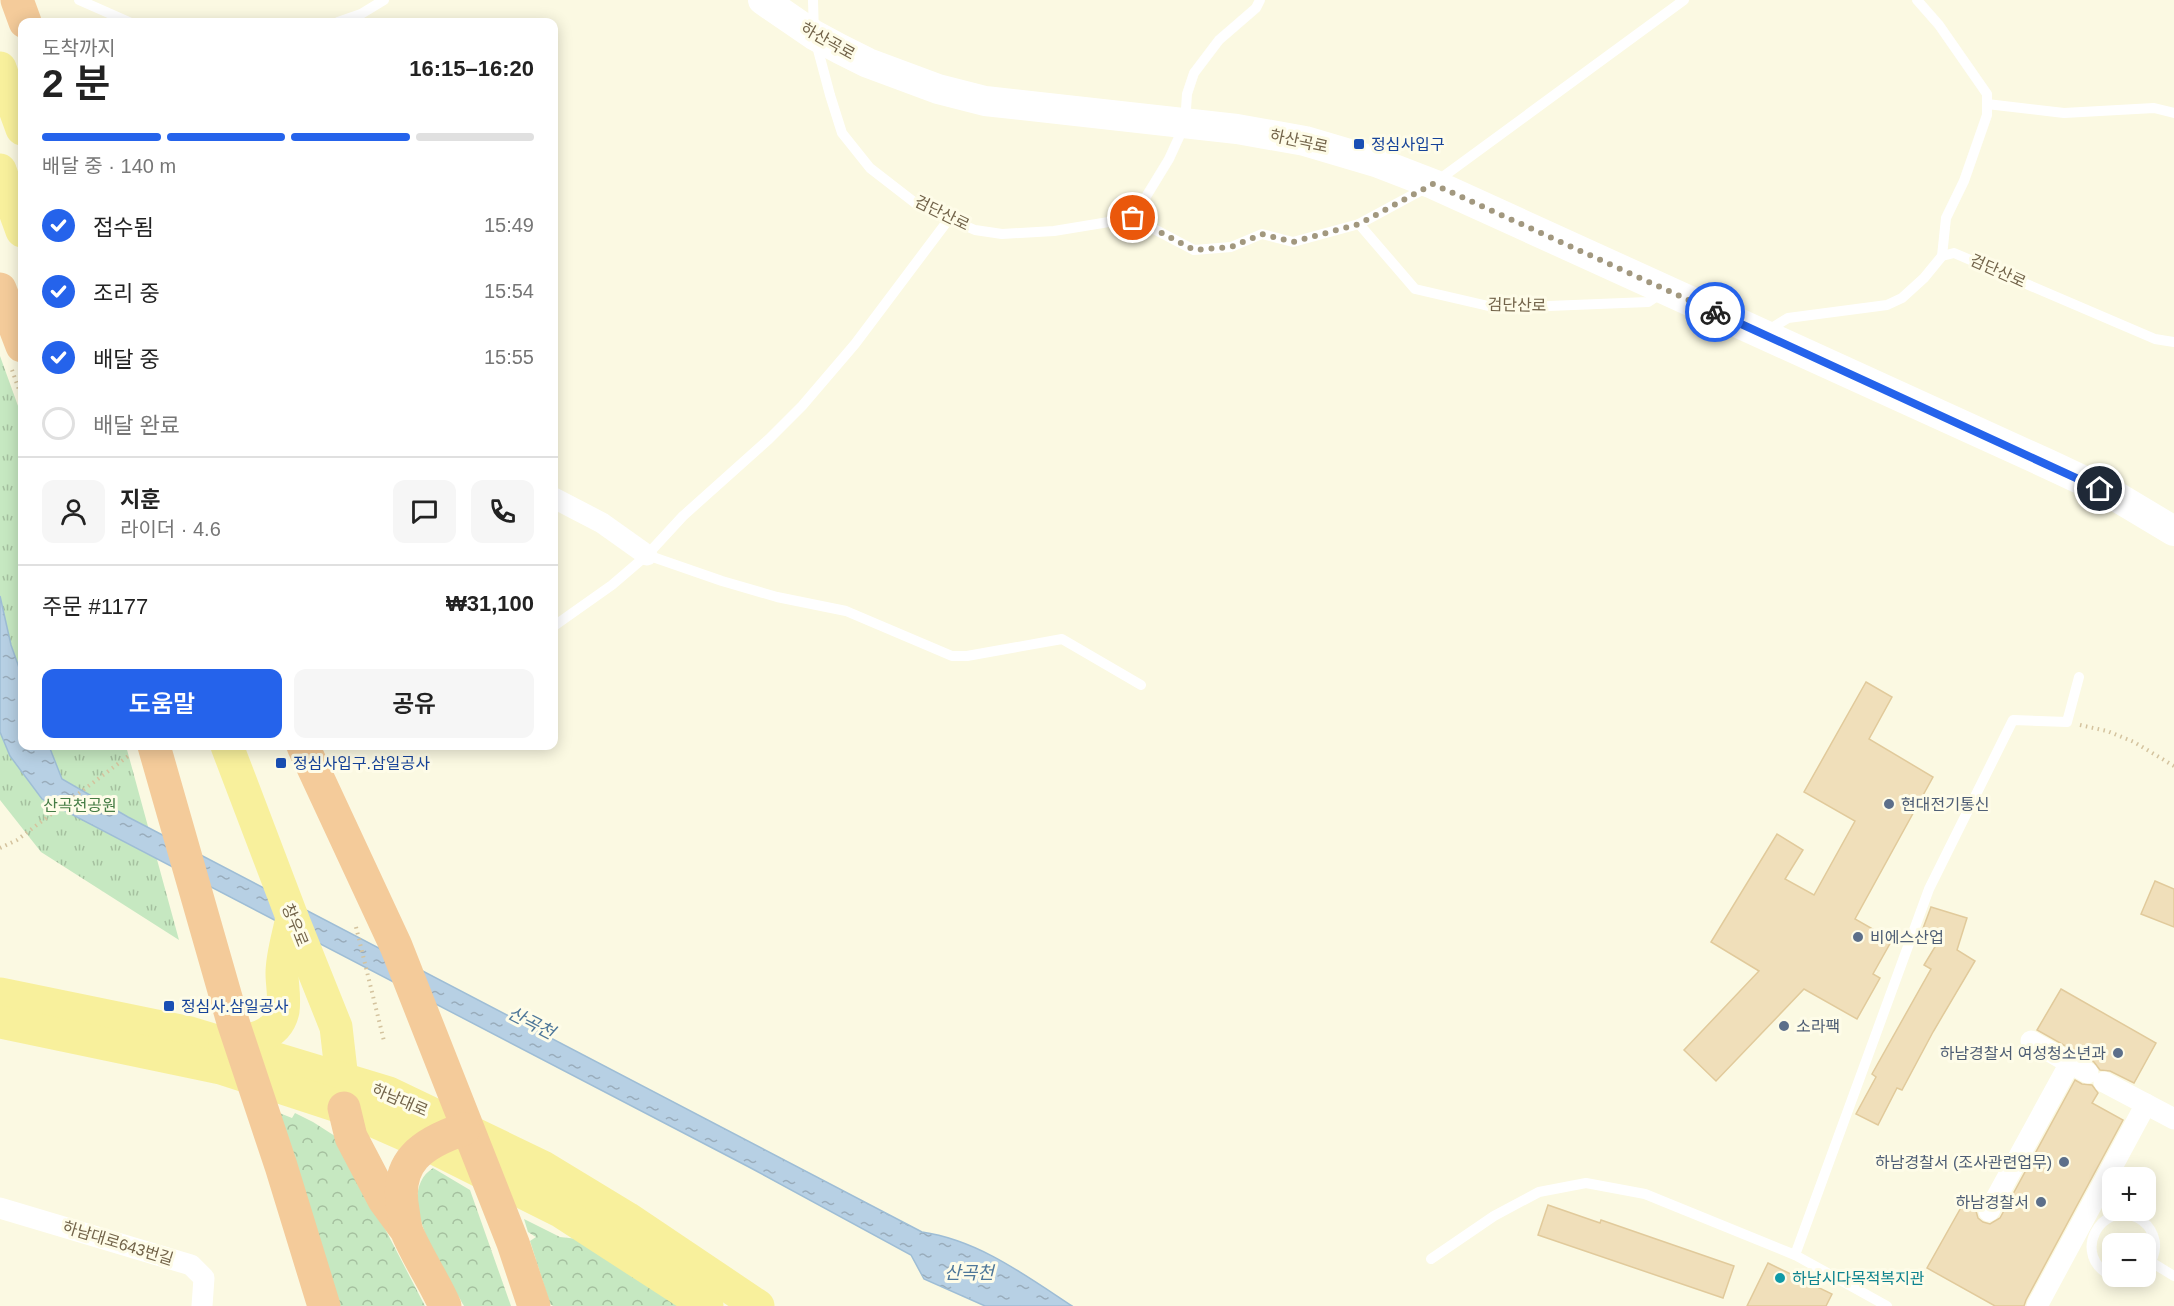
<!DOCTYPE html>
<html lang="ko">
<meta charset="utf-8">
<style>
body{margin:0;font-family:Helvetica,"Noto Sans KR",sans-serif;background:#f6f6f6;color:#222;height:100vh;display:flex;flex-direction:column;font-size:22px;white-space:nowrap}
*{box-sizing:border-box;margin:0}
p{font-size:20px;color:#767676}
.icon{flex:none;width:33px;height:33px;fill:none;stroke:currentColor;stroke-width:2;stroke-linecap:round;stroke-linejoin:round}
.map{position:relative;flex:1;overflow:hidden}
.drawer{position:absolute;left:18px;top:18px;width:540px;height:732px;display:flex;flex-direction:column;background:#fff;border-radius:12px;box-shadow:0 3px 15px #0003}
.drawer>*{flex:none}
.fabs{position:absolute;left:2102px;top:1167px;display:grid;gap:12px}
.fabs a{display:grid;place-items:center;width:54px;height:54px;border-radius:12px;background:#fff;box-shadow:0 3px 15px #0003;font-size:30px}
.pin{position:absolute;display:grid;place-items:center;width:51px;height:51px;color:#fff;margin:-26px;border:3px solid #fff;border-radius:50%;box-shadow:0 2px 6px #0007}
.courier{position:absolute;display:grid;place-items:center;width:60px;height:60px;margin:-30px;border:4px solid #2563eb;border-radius:50%;background:#fff;color:#222;box-shadow:0 2px 8px #0007}
.summary em{font-style:normal;font-weight:600}
.summary div{display:flex;flex-direction:column-reverse}
.summary{display:flex;align-items:center;justify-content:space-between;height:102px;padding:0 24px}
h1{font-size:39px;font-weight:600;line-height:45px}
.bar{display:grid;grid-template-columns:repeat(4,1fr);gap:9px 6px;align-content:center;height:72px;padding:0 24px}
.bar i{height:8px;border-radius:4px;background:#e0e0e0}
.bar .active{background:#2563eb}
.bar p{grid-column:span 4}
.line{display:flex;align-items:center;gap:15px;padding:0 24px;border-top:2px solid #e0e0e0}
.line div{flex:1}
.round{display:grid;place-items:center;flex:none;width:63px;height:63px;border-radius:12px;background:#f6f6f6}
ol{padding:0 24px;list-style:none}
li{display:flex;align-items:center;gap:18px;height:66px}
li p{margin-inline-start:auto}
li .icon{padding:6px;border-radius:50%;background:#2563eb;color:#fff;stroke-width:4}
li:last-child{color:#767676}
li i{width:33px;height:33px;border:3px solid #e0e0e0;border-radius:50%}
.cta{display:flex;gap:12px;margin-top:auto;padding:12px 24px}
.cta a{flex:1;height:69px;border-radius:12px;background:#2563eb;color:#fff;font-size:24px;font-weight:600;line-height:69px;text-align:center}
.cta a+a{background:#f6f6f6;color:#222}
.map>svg:first-child{display:block}
.forest{fill:url(#forest-crowns)}
.park{fill:url(#park-tufts)}
.water{fill:url(#water-ripples);stroke:#9ebdd5;stroke-width:1.5}
.building{fill:#f0dfba;stroke:#e1ca9b;stroke-width:1.5}
.lines{fill:none;stroke-linecap:round;stroke-linejoin:round}
.path{stroke:#d4c39e;stroke-width:4;stroke-dasharray:1.5 4.5;stroke-linecap:butt}
.lane{stroke:#fff;stroke-width:10}
.street{stroke:#fff;stroke-width:21}
.secondary{stroke:#fff;stroke-width:30}
.primary{stroke:#f8f09c;stroke-width:33}
.highway{stroke:#f4cb9a;stroke-width:33}
.done{stroke:#a2987f;stroke-width:6;stroke-dasharray:0 10.8}
.route{stroke:#2563eb;stroke-width:8}
.transit-dot{fill:#1a4fb4;stroke:#fefce8;stroke-width:2}
.service-dot{fill:#5c6f8a;stroke:#fefce8;stroke-width:2}
.culture-dot{fill:#0f9aa8;stroke:#fefce8;stroke-width:2}
.labels{text-anchor:middle;dominant-baseline:central;stroke-width:6;stroke-linejoin:round;paint-order:stroke}
.street-label{font-size:16px;fill:#726349;stroke:#fefce8}
.transit-label{font-size:16px;fill:#164399;stroke:#fefce8;text-anchor:start}
.service-label{font-size:16px;fill:#4e5e75;stroke:#fefce8;text-anchor:start}
.park-label{font-size:16px;fill:#457c44;stroke:#fefce8}
.culture-label{font-size:16px;fill:#0d838f;stroke:#fefce8;text-anchor:start}
.water-label{font-size:18px;font-style:italic;fill:#4d7699;stroke:#fefce8}
</style>
<div class="map">
<svg width="2174" height="1306" viewBox="0 0 2174 1306">
<defs>
<pattern id="forest-crowns" width="20" height="18" patternUnits="userSpaceOnUse" patternTransform="scale(1.5)"><rect width="20" height="18" fill="#c6e8c1"/><path d="M2 6a3 3 0 1 1 6 0M12 15a3 3 0 1 1 6 0" fill="none" stroke="#a5c09f"/></pattern>
<pattern id="park-tufts" width="24" height="20" patternUnits="userSpaceOnUse" patternTransform="scale(1.5)"><rect width="24" height="20" fill="#c6e8c1"/><path d="M3 7l-1-3M5 7V3M7 7l1-3M15 17l-1-3M17 17v-4M19 17l1-3" fill="none" stroke="#a5c09f"/></pattern>
<pattern id="water-ripples" width="26" height="14" patternUnits="userSpaceOnUse" patternTransform="scale(1.5)"><rect width="26" height="14" fill="#b7d0e4"/><path d="M2 4q2-2 4 0t4 0M15 11q2-2 4 0t4 0" fill="none" stroke="#99acbb"/></pattern>
</defs>
<rect width="100%" height="100%" fill="#fbf9e2"/>
<g class="forest">
<path d="M277,1112L292,1118L295,1113L313,1122L338,1138L425,1306H330Z"/>
<path d="M433,1168L470,1190L511,1306H464C448,1276 390,1196 433,1168Z"/>
<path d="M524,1219L560,1237L578,1239L679,1306H553L550,1304L530,1241L536,1237L528,1232Z"/>
</g>
<path class="park" d="M0,356L22,417V746H126L179,940L41,852L0,800Z"/>
<path class="water" d="M0,596L11,645L22,676V746H49L62,779L128,817L922,1232C978,1240 1025,1275 1072,1306H985L924,1279L911,1255L747,1166L42,799L10,756L0,732Z"/>
<g class="building">
<path d="M1866,682L1892,697L1869,739L1933,777L1855,919L1892,940L1873,974L1880,978L1857,1019L1804,989L1716,1081L1684,1050L1759,971L1711,942L1777,834L1803,850L1785,879L1814,895L1855,821L1804,792Z"/>
<path d="M2155,881L2174,889V927L2141,914Z"/>
<path d="M1931,907L1967,918L1957,950L1975,961L1933,1032L1902,1090L1897,1088L1878,1125L1856,1114L1876,1077L1872,1074L1931,969L1924,965L1941,937L1922,931Z"/>
<path d="M2061,989L2156,1043L2134,1083L2110,1071L2100,1070L2094,1062L2037,1030Z"/>
<path d="M2075,1080L2082,1084L2092,1085L2098,1093L2092,1103L2123,1120L2026,1300L2024,1306H1995L1927,1268L1963,1204L1976,1211L1978,1218L1983,1222L1990,1224L2000,1218Z"/>
<path d="M1548,1205L1600,1223L1601,1220L1734,1266L1723,1298L1538,1235Z"/>
<path d="M1768,1263L1832,1294L1826,1306H1747Z"/>
</g>
<g class="lines">
<g class="path">
<path d="M12,370L22,398"/>
<path d="M2080,725L2107,731L2134,742L2174,766"/>
<path d="M0,848L17,840L131,754"/>
<path d="M356,927L384,1041"/>
</g>
<g class="lane">
<path d="M79,0L129,22"/>
<path d="M813,0L814,35L830,95L842,133L870,168L919,206L949,219L975,230L1002,234L1054,231L1133,218L1194,250L1231,247L1262,234L1293,242L1359,224L1415,289L1497,308L1648,302L1663,292"/>
<path d="M1917,0L1939,25L1987,94V115L1964,181L1946,218L1942,256"/>
<path d="M338,22L361,14L384,0"/>
<path d="M1987,104L2064,113L2154,108L2174,113"/>
<path d="M1133,218L1169,159L1185,124L1187,94L1194,73L1219,40L1256,8L1260,0"/>
<path d="M1359,224L1433,184L1684,0"/>
<path d="M1767,331L1788,318L1887,305L1902,298L1924,278L1942,256L1954,253L2155,339L2174,342"/>
<path d="M647,555L722,581L777,597L846,611L952,656H967L1062,639L1141,685"/>
<path d="M554,626L612,585L647,555L683,516L769,439L802,406L855,344L949,219"/>
<path d="M1431,1259L1494,1216L1539,1192L1586,1183L1645,1194L1795,1255"/>
<path d="M2151,1262L2174,1276"/>
<path d="M2112,1276C2070,1257 2100,1199 2138,1218C2145,1222 2150,1227 2153,1235C2158,1248 2154,1259 2145,1270"/>
<path d="M2112,1276L2125,1279L2134,1276"/>
<path d="M1887,1306L1795,1255L1929,889L2013,720L2067,722L2079,677"/>
</g>
<g class="street">
<path d="M554,498L602,523L647,555"/>
<path d="M2070,1063L2088,1073"/>
<path d="M2104,1082L2174,1119"/>
<path d="M0,1208L191,1265L204,1278L202,1306"/>
<path d="M1989,1211L2070,1063L2031,1041"/>
<path d="M2037,1306L2146,1104"/>
</g>
<path class="secondary" d="M763,0L814,35L840,49L868,63L938,89L985,101L1237,129L1305,141L1376,162L1433,184L2048,464L2112,494L2174,531"/>
<g class="primary">
<path d="M0,68L22,129"/>
<path d="M0,170L22,231"/>
<path d="M227,746L292,917L336,1027L344,1097"/>
<path d="M0,994L190,1033L389,1093L543,1167L627,1218L758,1306"/>
<path d="M0,1022L221,1068L344,1108L428,1145L560,1211L707,1306"/>
<path d="M225,1042C248,1041 277,1038 283,1011C285,998 282,985 282,973C282,955 289,934 292,917"/>
</g>
<g class="highway">
<path d="M17,0L25,22"/>
<path d="M0,289L22,346"/>
<path d="M154,746L233,1022L281,1166L324,1306"/>
<path d="M303,746L396,946L513,1243L534,1306"/>
<path d="M344,1108L351,1137L384,1200L403,1226"/>
<path d="M445,1306C434,1281 418,1258 407,1232C405,1226 404,1217 403,1210C394,1162 422,1143 464,1129"/>
</g>
</g>
<g class="lines">
<path class="done" d="M1133,218L1194,250L1231,247L1262,234L1293,242L1359,224L1433,184L1715,312"/>
<path class="route" d="M1715,312L2100,489"/>
</g>
<g class="transit-dot">
<rect x="1353" y="138" width="12" height="12" rx="3"/>
<rect x="275" y="757" width="12" height="12" rx="3"/>
<rect x="163" y="1000" width="12" height="12" rx="3"/>
</g>
<g class="service-dot">
<circle cx="1889" cy="804" r="6"/>
<circle cx="1858" cy="937" r="6"/>
<circle cx="1784" cy="1026" r="6"/>
<circle cx="2118" cy="1053" r="6"/>
<circle cx="2064" cy="1162" r="6"/>
<circle cx="2041" cy="1202" r="6"/>
</g>
<circle class="culture-dot" cx="1780" cy="1278" r="6"/>
<g class="labels">
<g class="street-label">
<text transform="translate(828 41) rotate(29)">하산곡로</text>
<text transform="translate(1299 141) rotate(12)">하산곡로</text>
<text transform="translate(942 213) rotate(26)">검단산로</text>
<text transform="translate(1998 271) rotate(24)">검단산로</text>
<text transform="translate(1517 305) rotate(1)">검단산로</text>
<text transform="translate(295 925) rotate(68)">창우로</text>
<text transform="translate(400 1100) rotate(23)">하남대로</text>
<text transform="translate(118 1243) rotate(17)">하남대로643번길</text>
</g>
<g class="transit-label">
<text x="1371" y="144">정심사입구</text>
<text x="293" y="763">정심사입구.삼일공사</text>
<text x="181" y="1006">정심사.삼일공사</text>
</g>
<g class="service-label">
<text x="1901" y="804">현대전기통신</text>
<text x="1870" y="937">비에스산업</text>
<text x="1796" y="1026">소라팩</text>
<text x="2106" y="1053" text-anchor="end">하남경찰서 여성청소년과</text>
<text x="2052" y="1162" text-anchor="end">하남경찰서 (조사관련업무)</text>
<text x="2029" y="1202" text-anchor="end">하남경찰서</text>
</g>
<g class="park-label">
<text x="80" y="805">산곡천공원</text>
</g>
<g class="culture-label">
<text x="1792" y="1278">하남시다목적복지관</text>
</g>
<g class="water-label">
<text transform="translate(531 1023) rotate(27)">산곡천</text>
<text x="969" y="1273">산곡천</text>
</g>
</g>
</svg>
<div class="fabs">
<a>+</a>
<a>−</a>
</div>
<div class="pin" style="left:1133px;top:218px;background:#ea580c"><svg class="icon" aria-label="bag" viewBox="0 0 24 24"><path d="M5 8h14l-1 12H6zM9 8a3 3 0 0 1 6 0"/></svg></div>
<div class="pin" style="left:2100px;top:489px;background:#1f2937"><svg class="icon" aria-label="home" viewBox="0 0 24 24"><path d="M3 11l9-7 9 7M6 9v11h12V9"/></svg></div>
<div class="courier" style="left:1715px;top:312px"><svg class="icon" aria-label="bike" viewBox="0 0 24 24"><circle cx="6" cy="16" r="4"/><circle cx="18" cy="16" r="4"/><path d="M6 16l4-8h5l3 8M10 8l3 8H6M13 5h3"/></svg></div>
<section class="drawer">
<div class="summary"><div><h1>2 분</h1><p>도착까지</p></div><em>16:15–16:20</em></div>
<div class="bar"><i class="active"></i><i class="active"></i><i class="active"></i><i></i><p>배달 중 · 140 m</p></div>
<ol>
<li><svg class="icon" aria-label="check" viewBox="0 0 24 24"><path d="M5 12l5 5 9-10"/></svg>접수됨<p>15:49</p></li>
<li><svg class="icon" aria-label="check" viewBox="0 0 24 24"><path d="M5 12l5 5 9-10"/></svg>조리 중<p>15:54</p></li>
<li><svg class="icon" aria-label="check" viewBox="0 0 24 24"><path d="M5 12l5 5 9-10"/></svg>배달 중<p>15:55</p></li>
<li><i></i>배달 완료</li>
</ol>
<div class="line" style="height:108px"><a class="round"><svg class="icon" aria-label="person" viewBox="0 0 24 24"><circle cx="12" cy="8" r="4"/><path d="M4 21q1-7 8-7t8 7"/></svg></a><div><b>지훈</b><p>라이더 · 4.6</p></div><a class="round"><svg class="icon" aria-label="chat" viewBox="0 0 24 24"><path d="M4 5h16v11H9l-5 4z"/></svg></a><a class="round"><svg class="icon" aria-label="phone" viewBox="0 0 24 24"><path d="M5 4h4l2 5-3 2q2 4 5 5l2-3 5 2v4C11 20 4 13 5 4z"/></svg></a></div>
<div class="line" style="height:78px"><div>주문 #1177</div><b>₩31,100</b></div>
<div class="cta"><a>도움말</a><a>공유</a></div>
</section>
</div>
